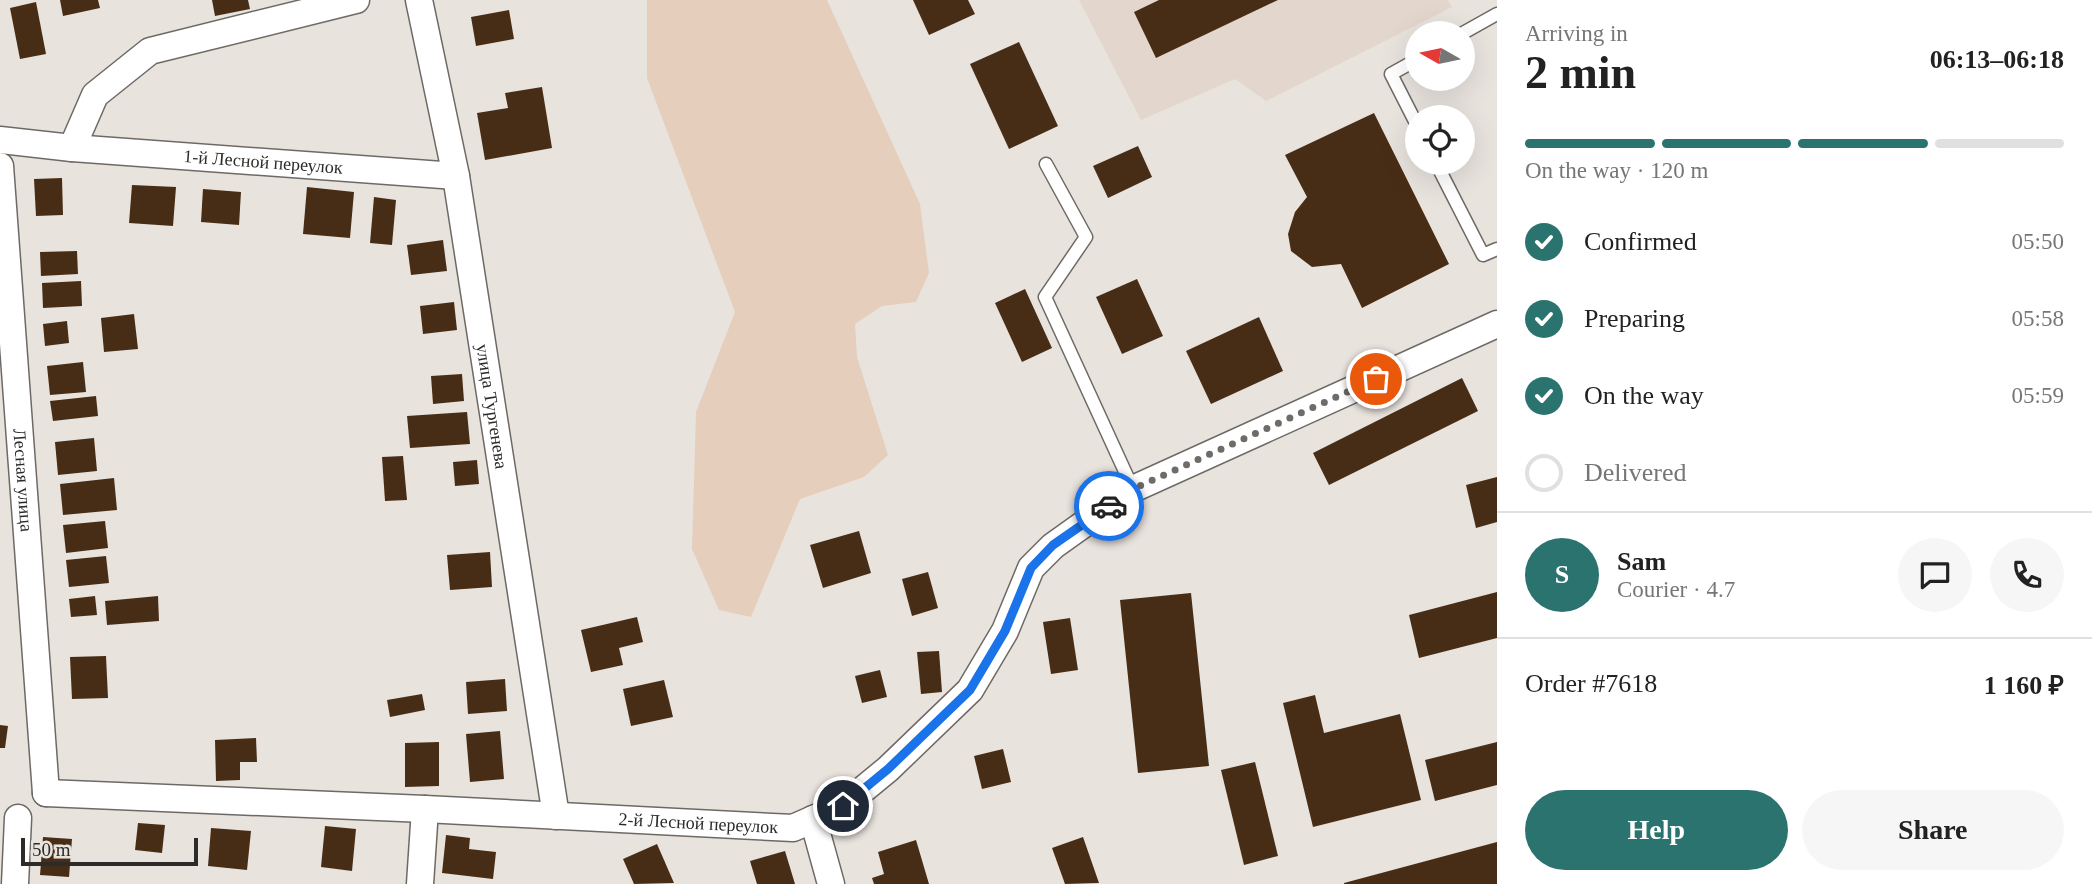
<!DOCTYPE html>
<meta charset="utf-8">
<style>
body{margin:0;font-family:"Times New Roman",serif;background:#f6f6f6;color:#222;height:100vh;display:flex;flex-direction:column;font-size:26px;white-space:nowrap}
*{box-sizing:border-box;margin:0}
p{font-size:23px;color:#767676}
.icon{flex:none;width:38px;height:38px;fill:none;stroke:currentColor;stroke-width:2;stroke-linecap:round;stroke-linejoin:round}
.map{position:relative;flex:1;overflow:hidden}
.drawer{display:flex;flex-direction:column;background:#fff;width:595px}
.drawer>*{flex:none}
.needle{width:46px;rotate:279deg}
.buttons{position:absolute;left:1405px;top:21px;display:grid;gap:14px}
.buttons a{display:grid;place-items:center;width:70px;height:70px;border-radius:50%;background:#fff;box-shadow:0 7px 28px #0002;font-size:35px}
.scale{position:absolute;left:21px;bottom:18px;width:177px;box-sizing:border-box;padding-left:7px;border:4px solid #2d2b29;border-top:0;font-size:19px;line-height:24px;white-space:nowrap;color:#2d2b29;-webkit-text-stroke:5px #e9e3de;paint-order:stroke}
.pin{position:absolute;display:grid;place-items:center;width:60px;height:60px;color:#fff;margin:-30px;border:4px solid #fff;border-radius:50%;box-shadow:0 2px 7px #0007}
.courier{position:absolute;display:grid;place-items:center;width:70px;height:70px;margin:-35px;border:5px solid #1a73e8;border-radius:50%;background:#fff;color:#222;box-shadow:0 2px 9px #0007}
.head em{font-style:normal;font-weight:600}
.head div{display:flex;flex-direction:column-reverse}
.head{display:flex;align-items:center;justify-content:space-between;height:119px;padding:0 28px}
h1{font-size:46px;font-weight:600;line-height:52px}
.bar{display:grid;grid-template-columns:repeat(4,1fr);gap:10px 7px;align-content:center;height:84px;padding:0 28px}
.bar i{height:9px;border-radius:5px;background:#e0e0e0}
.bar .selected{background:#2b736e}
.bar p{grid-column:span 4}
.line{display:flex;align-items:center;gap:18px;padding:0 28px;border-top:2px solid #e0e0e0}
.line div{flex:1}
.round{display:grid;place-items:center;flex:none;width:74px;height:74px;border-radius:37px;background:#f6f6f6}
ol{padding:0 28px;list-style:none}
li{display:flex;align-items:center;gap:21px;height:77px}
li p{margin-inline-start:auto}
li .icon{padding:7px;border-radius:50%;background:#2b736e;color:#fff;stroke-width:4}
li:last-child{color:#767676}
li i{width:38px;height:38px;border:4px solid #e0e0e0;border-radius:50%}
.action{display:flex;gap:14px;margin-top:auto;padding:14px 28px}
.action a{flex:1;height:80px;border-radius:42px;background:#2b736e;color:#fff;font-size:28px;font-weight:600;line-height:80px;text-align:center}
.action a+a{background:#f6f6f6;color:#222}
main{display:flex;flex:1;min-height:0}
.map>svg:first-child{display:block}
.built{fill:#e3d6cd}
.green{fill:#e5cebc}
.building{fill:#482d16}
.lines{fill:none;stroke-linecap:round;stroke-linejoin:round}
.lane-casing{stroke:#6e6965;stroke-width:15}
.street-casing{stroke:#6e6965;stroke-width:29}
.lane{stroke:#fff;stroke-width:12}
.street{stroke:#fff;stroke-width:26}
.done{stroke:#6f6b68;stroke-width:7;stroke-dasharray:0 12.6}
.route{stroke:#1a73e8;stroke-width:9}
.labels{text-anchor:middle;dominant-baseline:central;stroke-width:7;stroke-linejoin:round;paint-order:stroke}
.street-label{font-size:18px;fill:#2d2b29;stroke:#e9e3de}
</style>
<main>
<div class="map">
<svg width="1497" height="884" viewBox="0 0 1497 884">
<rect width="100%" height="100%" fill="#e9e3de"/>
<path class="built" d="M1079,0H1448L1452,7L1266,101L1235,79L1141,120Z"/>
<path class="green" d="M647,0H827L920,204L929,273L916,302L882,306L855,324L857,357L888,455L864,477L800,499L751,617L719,610L692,549L696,412L735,312L647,78Z"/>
<g class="building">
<path d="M60,0H98L100,8L63,16Z"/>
<path d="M212,0H248L250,9L215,16Z"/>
<path d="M913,0H968L975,14L929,35Z"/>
<path d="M1159,0H1278L1156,58L1134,12Z"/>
<path d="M36,2L46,54L20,59L10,8Z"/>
<path d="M509,10L514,39L476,46L471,17Z"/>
<path d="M1019,42L1058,126L1009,149L970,64Z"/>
<path d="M542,87L552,148L485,160L477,113L508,108L505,93Z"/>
<path d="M1374,113L1449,264L1362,308L1341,264L1312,267L1291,251L1288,234L1295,212L1307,197L1285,155Z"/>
<path d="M1138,146L1152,177L1108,198L1093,166Z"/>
<path d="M62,178L63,215L36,216L34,179Z"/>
<path d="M132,185L176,187L173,226L129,223Z"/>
<path d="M307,187L354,192L350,238L303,234Z"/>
<path d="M203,189L241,192L239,225L201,222Z"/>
<path d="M374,197L396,200L392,245L370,243Z"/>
<path d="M443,240L447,271L411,275L407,245Z"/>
<path d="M77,251L78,274L41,276L40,252Z"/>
<path d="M1137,279L1163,336L1122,354L1096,297Z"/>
<path d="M81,281L82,306L43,308L42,283Z"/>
<path d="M1025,289L1052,348L1022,362L995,303Z"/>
<path d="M454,302L457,330L423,334L420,306Z"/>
<path d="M134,314L138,349L104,352L101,318Z"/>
<path d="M1259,317L1283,371L1211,404L1186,351Z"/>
<path d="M67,321L69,343L45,346L43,324Z"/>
<path d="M83,362L86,392L50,395L47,366Z"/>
<path d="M462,374L464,401L433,404L431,376Z"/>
<path d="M1462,378L1478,411L1329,485L1313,453Z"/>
<path d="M96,396L98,416L53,421L50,401Z"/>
<path d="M467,412L470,444L410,448L407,416Z"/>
<path d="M94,438L97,471L58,475L55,442Z"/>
<path d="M403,456L407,500L385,501L382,457Z"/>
<path d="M477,460L479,484L455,486L453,462Z"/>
<path d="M1497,477V522L1476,528L1466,485Z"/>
<path d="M114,478L117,510L63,515L60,484Z"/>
<path d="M105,521L108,548L66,553L63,525Z"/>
<path d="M859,531L871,573L823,588L810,545Z"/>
<path d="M490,552L492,587L450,590L447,555Z"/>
<path d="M106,556L109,583L69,587L66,560Z"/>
<path d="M928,572L938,608L912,616L902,579Z"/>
<path d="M1497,592V638L1419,658L1409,615Z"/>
<path d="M1191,593L1209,766L1138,773L1120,600Z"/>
<path d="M95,596L97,615L71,617L69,599Z"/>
<path d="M158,596L159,621L107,625L105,601Z"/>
<path d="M637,617L643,642L619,648L623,665L591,672L581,630Z"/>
<path d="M1070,618L1078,670L1051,674L1043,622Z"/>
<path d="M939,651L942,692L921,694L917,652Z"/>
<path d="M106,656L108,698L72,699L70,657Z"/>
<path d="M880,670L887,697L862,703L855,676Z"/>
<path d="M505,679L507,711L468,714L466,682Z"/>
<path d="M664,680L673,717L631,726L623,689Z"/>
<path d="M422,694L425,710L390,717L387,700Z"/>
<path d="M1315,695L1324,733L1400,714L1421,800L1313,827L1283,703Z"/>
<path d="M0,725L8,726L5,748H0Z"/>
<path d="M500,731L504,779L470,782L466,734Z"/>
<path d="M256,738L257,762H240V780L216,781L215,740Z"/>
<path d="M439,742V786L405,787V743Z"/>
<path d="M1497,742V785L1435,801L1425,760Z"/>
<path d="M1003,749L1011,782L982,789L974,756Z"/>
<path d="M1255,762L1278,856L1244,865L1221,770Z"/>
<path d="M138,823L165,825L162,853L135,850Z"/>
<path d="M325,826L356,829L352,871L321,867Z"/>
<path d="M211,828L251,831L247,870L208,866Z"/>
<path d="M446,835L470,838L469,849L496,852L493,879L442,873Z"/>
<path d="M43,837L72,839L69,877L40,875Z"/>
<path d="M1083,837L1099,883L1065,884L1052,848Z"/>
<path d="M916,840L929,884H874L872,878L884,874L878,852Z"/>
<path d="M1497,842V884H1344V883Z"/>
<path d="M657,844L674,883L634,884L623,859Z"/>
<path d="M785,851L795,884H757L750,861Z"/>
</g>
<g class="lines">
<g class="lane-casing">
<g id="lane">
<path d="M1463,33L1497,14"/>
<path d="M1418,59L1391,74L1418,127"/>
<path d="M1436,163L1483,255L1497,249"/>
<path d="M1046,164L1086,237L1045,297L1133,489"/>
</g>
</g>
<g class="street-casing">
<g id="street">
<path id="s1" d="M419,0L456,176L556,816"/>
<path id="s2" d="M0,140L72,148L456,176"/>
<path d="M72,148L95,95L150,51L356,0"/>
<path id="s3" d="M0,166L46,793"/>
<path id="s4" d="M46,793L425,809L793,828L843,806L888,769L970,690L1005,631L1031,568L1053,546L1133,489L1497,324"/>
<path d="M813,819L831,884"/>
<path d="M15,884L18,818"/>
<path d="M420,884L425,809"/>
</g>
</g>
<use href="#lane" class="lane"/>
<use href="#street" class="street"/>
</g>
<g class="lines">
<path class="done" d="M1109,506L1133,489L1376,379"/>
<path class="route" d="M843,806L888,769L970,690L1005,631L1031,568L1053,545L1109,506"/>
</g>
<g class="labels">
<g class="street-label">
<text stroke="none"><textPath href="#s2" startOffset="264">1-й Лесной переулок</textPath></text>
<text stroke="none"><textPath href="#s1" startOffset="413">улица Тургенева</textPath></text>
<text stroke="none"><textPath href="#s3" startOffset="315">Лесная улица</textPath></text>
<text stroke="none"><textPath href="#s4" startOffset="653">2-й Лесной переулок</textPath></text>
</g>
</g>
</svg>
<div class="buttons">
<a><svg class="needle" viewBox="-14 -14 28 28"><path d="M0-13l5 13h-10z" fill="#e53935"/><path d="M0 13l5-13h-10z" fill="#767676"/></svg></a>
<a><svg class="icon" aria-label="locate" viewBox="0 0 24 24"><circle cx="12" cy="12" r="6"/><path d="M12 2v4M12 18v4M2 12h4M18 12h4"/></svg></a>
</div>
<div class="scale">50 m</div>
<div class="pin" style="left:1376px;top:379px;background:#ea580c"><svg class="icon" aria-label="bag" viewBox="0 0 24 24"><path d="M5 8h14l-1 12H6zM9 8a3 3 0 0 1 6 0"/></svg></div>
<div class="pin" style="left:843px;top:806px;background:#1f2937"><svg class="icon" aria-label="home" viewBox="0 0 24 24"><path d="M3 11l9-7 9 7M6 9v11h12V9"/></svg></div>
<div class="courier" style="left:1109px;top:506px"><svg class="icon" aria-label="car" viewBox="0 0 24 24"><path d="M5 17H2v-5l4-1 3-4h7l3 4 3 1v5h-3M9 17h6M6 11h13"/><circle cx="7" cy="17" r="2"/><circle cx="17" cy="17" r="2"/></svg></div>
</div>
<section class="drawer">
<div class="head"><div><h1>2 min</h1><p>Arriving in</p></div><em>06:13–06:18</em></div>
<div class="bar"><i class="selected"></i><i class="selected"></i><i class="selected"></i><i></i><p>On the way · 120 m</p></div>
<ol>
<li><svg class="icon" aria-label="check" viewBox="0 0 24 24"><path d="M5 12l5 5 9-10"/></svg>Confirmed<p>05:50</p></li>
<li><svg class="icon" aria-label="check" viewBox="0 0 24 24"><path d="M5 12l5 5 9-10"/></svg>Preparing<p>05:58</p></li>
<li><svg class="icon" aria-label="check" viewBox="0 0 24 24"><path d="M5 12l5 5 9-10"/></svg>On the way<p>05:59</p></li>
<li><i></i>Delivered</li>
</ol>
<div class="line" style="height:126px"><b class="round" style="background:#2b736e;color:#fff">S</b><div><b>Sam</b><p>Courier · 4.7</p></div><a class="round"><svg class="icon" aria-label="chat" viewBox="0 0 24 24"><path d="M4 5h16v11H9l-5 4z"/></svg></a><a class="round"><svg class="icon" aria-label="phone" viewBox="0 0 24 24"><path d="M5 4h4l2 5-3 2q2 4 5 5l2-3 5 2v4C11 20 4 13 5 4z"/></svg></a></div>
<div class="line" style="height:91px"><div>Order #7618</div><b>1 160 ₽</b></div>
<div class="action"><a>Help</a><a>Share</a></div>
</section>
</main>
